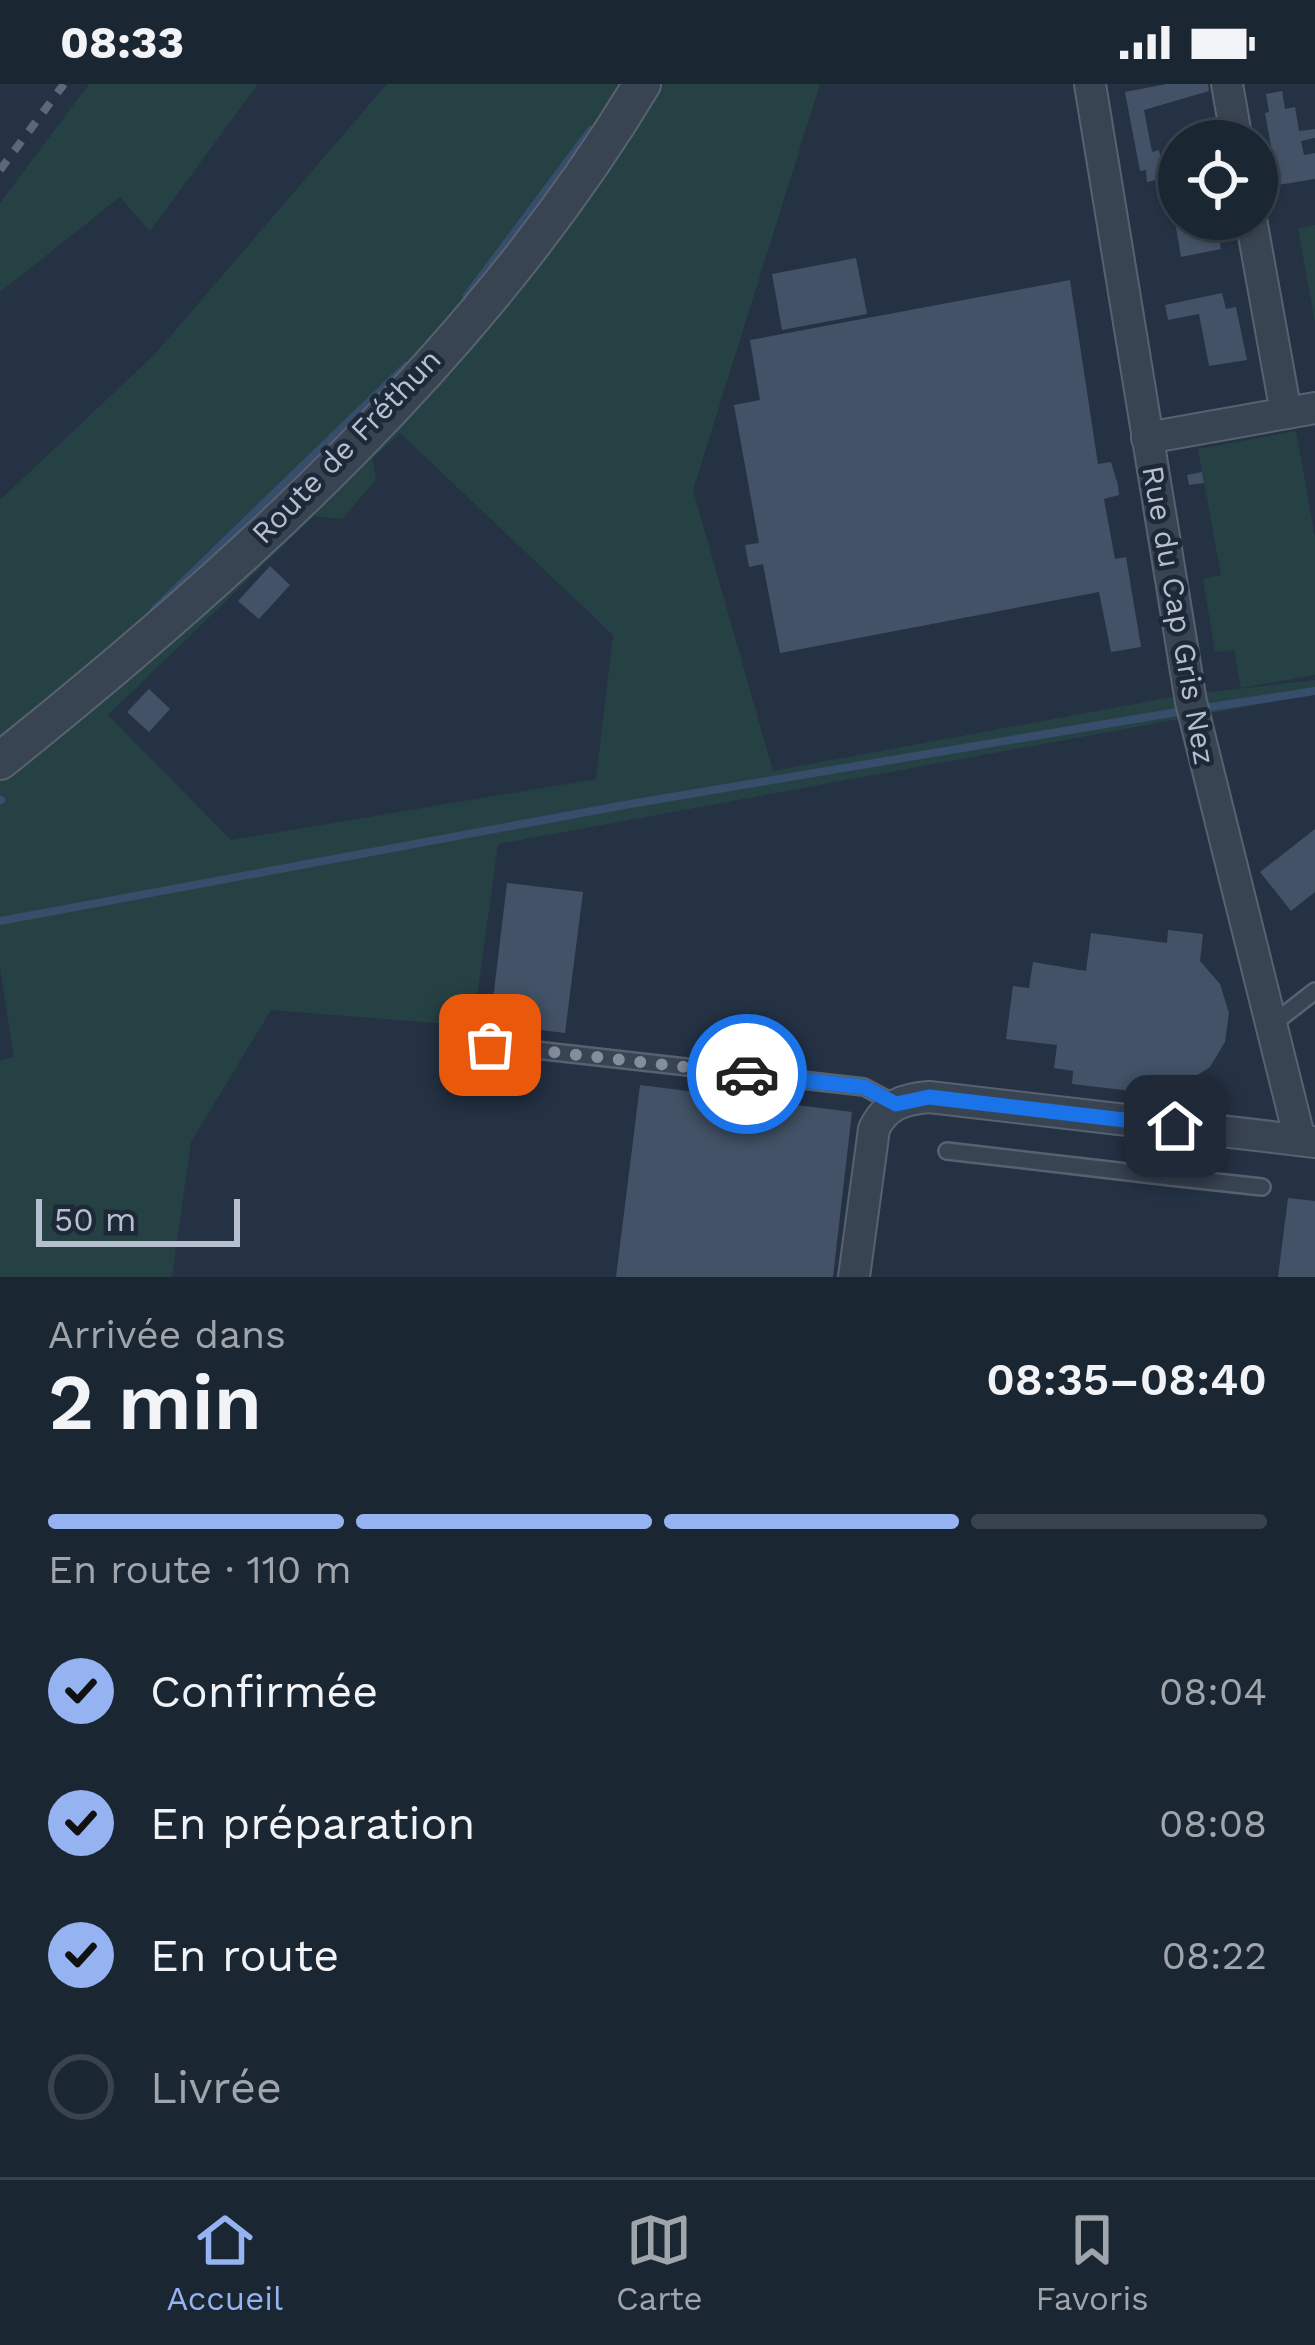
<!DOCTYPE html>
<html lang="fr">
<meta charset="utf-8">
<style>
body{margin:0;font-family:"Work Sans",sans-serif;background:#28323f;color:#f1f3f6;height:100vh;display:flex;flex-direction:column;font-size:45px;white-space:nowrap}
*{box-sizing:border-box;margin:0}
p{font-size:39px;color:#a0a5ac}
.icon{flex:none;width:66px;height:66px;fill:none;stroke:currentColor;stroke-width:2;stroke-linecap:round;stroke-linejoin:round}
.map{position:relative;height:1193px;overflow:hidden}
.drawer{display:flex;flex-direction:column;background:#1b2633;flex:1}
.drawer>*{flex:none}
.tools{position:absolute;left:1158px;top:36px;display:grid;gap:24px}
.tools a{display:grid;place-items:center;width:120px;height:120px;border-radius:50%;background:#1b2633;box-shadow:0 3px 9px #0004,0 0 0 3px #39434e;font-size:60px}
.scale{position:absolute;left:36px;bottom:30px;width:204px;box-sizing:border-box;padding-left:12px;border:6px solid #b6bfcd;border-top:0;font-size:33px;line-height:42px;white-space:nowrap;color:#b6bfcd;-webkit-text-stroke:9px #1d2938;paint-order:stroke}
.pin{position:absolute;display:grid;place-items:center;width:102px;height:102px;color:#fff;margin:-51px;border-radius:24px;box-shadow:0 6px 18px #0006}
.courier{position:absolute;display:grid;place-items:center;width:120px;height:120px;margin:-60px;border:9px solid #1a73e8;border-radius:50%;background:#fff;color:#222;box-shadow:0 3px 15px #0007}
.head em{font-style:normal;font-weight:600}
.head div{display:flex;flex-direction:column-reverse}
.head{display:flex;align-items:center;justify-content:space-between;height:204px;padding:0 48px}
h1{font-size:78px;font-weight:600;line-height:90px}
.bar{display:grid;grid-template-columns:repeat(4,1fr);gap:18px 12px;align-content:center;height:144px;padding:0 48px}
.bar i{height:15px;border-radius:9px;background:#39434e}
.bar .active{background:#95b2f1}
.bar p{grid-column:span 4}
ol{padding:0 48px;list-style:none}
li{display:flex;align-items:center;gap:36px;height:132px}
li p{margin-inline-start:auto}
li .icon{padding:12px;border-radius:50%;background:#95b2f1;color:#111;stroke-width:4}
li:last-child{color:#a0a5ac}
li i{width:66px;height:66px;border:6px solid #39434e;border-radius:50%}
.status{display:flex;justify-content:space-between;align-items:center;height:84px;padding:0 60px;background:#1b2633;direction:ltr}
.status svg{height:33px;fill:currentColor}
.tab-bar{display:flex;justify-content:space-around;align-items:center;height:168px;border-top:3px solid #39434e;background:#1b2633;font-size:33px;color:#a0a5ac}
.tab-bar a{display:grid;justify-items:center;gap:6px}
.tab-bar .active{color:#95b2f1}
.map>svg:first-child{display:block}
.green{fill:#264144;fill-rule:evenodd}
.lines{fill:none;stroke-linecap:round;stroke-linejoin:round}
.stream{stroke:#374d6c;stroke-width:8}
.building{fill:#435266}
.service-casing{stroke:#576270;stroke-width:20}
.minor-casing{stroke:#576270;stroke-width:34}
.tertiary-casing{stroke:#576270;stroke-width:40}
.service{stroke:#394453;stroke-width:15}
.minor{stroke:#394453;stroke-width:30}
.tertiary{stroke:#394453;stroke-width:36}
.rail{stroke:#5a687a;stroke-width:8;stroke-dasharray:12 12;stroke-linecap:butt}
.done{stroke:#838e9d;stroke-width:12;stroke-dasharray:0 21.6}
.route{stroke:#1a73e8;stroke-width:15}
.labels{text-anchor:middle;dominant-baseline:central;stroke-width:9;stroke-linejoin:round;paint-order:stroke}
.street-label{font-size:30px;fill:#b6bfcd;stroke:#1d2938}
</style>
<div class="status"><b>08:33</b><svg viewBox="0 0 49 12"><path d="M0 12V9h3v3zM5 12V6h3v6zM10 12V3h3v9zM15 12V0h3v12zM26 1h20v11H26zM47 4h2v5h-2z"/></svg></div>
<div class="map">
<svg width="1315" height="1193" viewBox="0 0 1315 1193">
<rect width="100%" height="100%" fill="#243244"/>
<g class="green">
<path d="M89,0H258L150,147L120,113L0,208V119Z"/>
<path d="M387,0H820L693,406L773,687L1177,612L1315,596V610L498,760L473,942L271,926L191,1058L172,1193H0V976L14,973L0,884V416L154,271ZM400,349L613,551L596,695L231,756L108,631L314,432L342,435L376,396L373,374Z"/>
<path d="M1315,141V238L1298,145Z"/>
<path d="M1296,347L1315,453V591L1241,604L1234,566L1215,568L1203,495L1221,491L1198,365Z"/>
</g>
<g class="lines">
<g class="stream">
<path d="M467,212L591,46"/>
<path d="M154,526L406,282"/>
<path d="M1198,625L1315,607"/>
<path d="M0,716H1"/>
<path d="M0,837L630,720L1183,627"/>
</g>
</g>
<g class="building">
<path d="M1167,0H1208L1209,7L1144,26L1152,68L1159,66L1165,94L1147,98L1146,86L1140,87L1125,8Z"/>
<path d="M1282,7L1285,25L1295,23L1299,47L1315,45V54L1301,57L1304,71L1315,69V95L1278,101L1265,29L1269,28L1266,10Z"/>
<path d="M1179,130V135H1216L1221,165L1181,173L1174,131Z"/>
<path d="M856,174L867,230L782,246L772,190Z"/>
<path d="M1070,196L1098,380L1111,378L1118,401L1119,411L1104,415L1115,475L1126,473L1141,563L1111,568L1099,508L780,569L763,480L749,483L745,461L759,459L734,321L760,316L750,256Z"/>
<path d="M1222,209L1226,225L1236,223L1247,276L1209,282L1199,230L1168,236L1165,221Z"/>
<path d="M1202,388L1204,399L1189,401L1187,391Z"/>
<path d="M270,482L290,501L259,535L238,517Z"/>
<path d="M149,605L170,625L149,648L127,628Z"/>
<path d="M1315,745V808L1291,827L1260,788Z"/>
<path d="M507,799L583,808L565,949L490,940Z"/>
<path d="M1168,846L1203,850L1200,877L1220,900L1229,929L1225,958L1210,983L1185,999L1182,1026L1147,1021L1148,1009L1072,1000L1073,987L1054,984L1057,961L1006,955L1013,902L1029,904L1033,878L1086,887L1091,849L1167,859Z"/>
<path d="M640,1001L852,1028L833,1193H616Z"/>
<path d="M1288,1114L1315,1117V1193H1278Z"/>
</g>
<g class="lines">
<g class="service-casing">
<g id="service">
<path d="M1270,942L1315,907"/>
<path d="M491,961L864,1003L896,1020"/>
<path d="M947,1067L1170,1093L1175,1042"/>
<path d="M1170,1093L1262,1103"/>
</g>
</g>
<g class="minor-casing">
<g id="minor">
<path d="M1090,0L1191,618L1300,1056"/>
<path d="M1227,0L1237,57"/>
<path d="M1251,135L1286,329"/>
<path d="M1147,354L1315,324"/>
<path d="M854,1193L874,1045C885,1021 904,1015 929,1013L1315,1058"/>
</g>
</g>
<g class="tertiary-casing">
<path id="tertiary" d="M0,677C239,486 483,265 642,0"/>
</g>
<use href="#service" class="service"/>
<use href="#minor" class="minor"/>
<use href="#tertiary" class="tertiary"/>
<path class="rail" d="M0,86L64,0"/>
</g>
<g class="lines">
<path class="done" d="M490,961L747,990"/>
<path class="route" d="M747,990L864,1003L896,1020L929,1013L1175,1042"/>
</g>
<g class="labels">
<g class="street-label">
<text transform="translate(346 362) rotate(-46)">Route de Fréthun</text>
<text transform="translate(1179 531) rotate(80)">Rue du Cap Gris Nez</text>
</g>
</g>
</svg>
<div class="tools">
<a><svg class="icon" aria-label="locate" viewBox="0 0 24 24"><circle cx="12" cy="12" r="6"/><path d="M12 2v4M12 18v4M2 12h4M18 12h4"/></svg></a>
</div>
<div class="scale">50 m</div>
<div class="pin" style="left:490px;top:961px;background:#ea580c"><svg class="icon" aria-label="bag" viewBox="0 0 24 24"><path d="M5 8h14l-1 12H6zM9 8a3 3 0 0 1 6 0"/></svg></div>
<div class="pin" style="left:1175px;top:1042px;background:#1f2937"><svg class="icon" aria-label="home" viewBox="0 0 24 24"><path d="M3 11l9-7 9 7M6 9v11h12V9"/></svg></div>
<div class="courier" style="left:747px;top:990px"><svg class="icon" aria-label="car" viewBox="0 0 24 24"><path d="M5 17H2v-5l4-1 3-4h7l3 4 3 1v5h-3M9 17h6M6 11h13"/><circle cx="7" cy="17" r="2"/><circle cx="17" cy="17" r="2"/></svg></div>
</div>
<section class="drawer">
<div class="head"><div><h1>2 min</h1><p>Arrivée dans</p></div><em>08:35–08:40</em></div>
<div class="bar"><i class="active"></i><i class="active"></i><i class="active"></i><i></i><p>En route · 110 m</p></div>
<ol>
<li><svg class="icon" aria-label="check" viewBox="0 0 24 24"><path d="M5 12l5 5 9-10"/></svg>Confirmée<p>08:04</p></li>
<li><svg class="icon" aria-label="check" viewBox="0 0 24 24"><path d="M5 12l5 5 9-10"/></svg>En préparation<p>08:08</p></li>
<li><svg class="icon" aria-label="check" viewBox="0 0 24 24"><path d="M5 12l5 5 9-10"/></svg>En route<p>08:22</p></li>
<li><i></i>Livrée</li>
</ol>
</section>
<nav class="tab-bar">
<a class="active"><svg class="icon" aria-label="home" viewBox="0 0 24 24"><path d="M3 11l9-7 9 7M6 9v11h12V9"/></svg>Accueil</a>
<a><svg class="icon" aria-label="map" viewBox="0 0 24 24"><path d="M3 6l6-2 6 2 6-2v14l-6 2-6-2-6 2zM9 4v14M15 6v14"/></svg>Carte</a>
<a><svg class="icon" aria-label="saved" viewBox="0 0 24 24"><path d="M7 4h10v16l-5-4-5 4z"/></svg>Favoris</a>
</nav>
